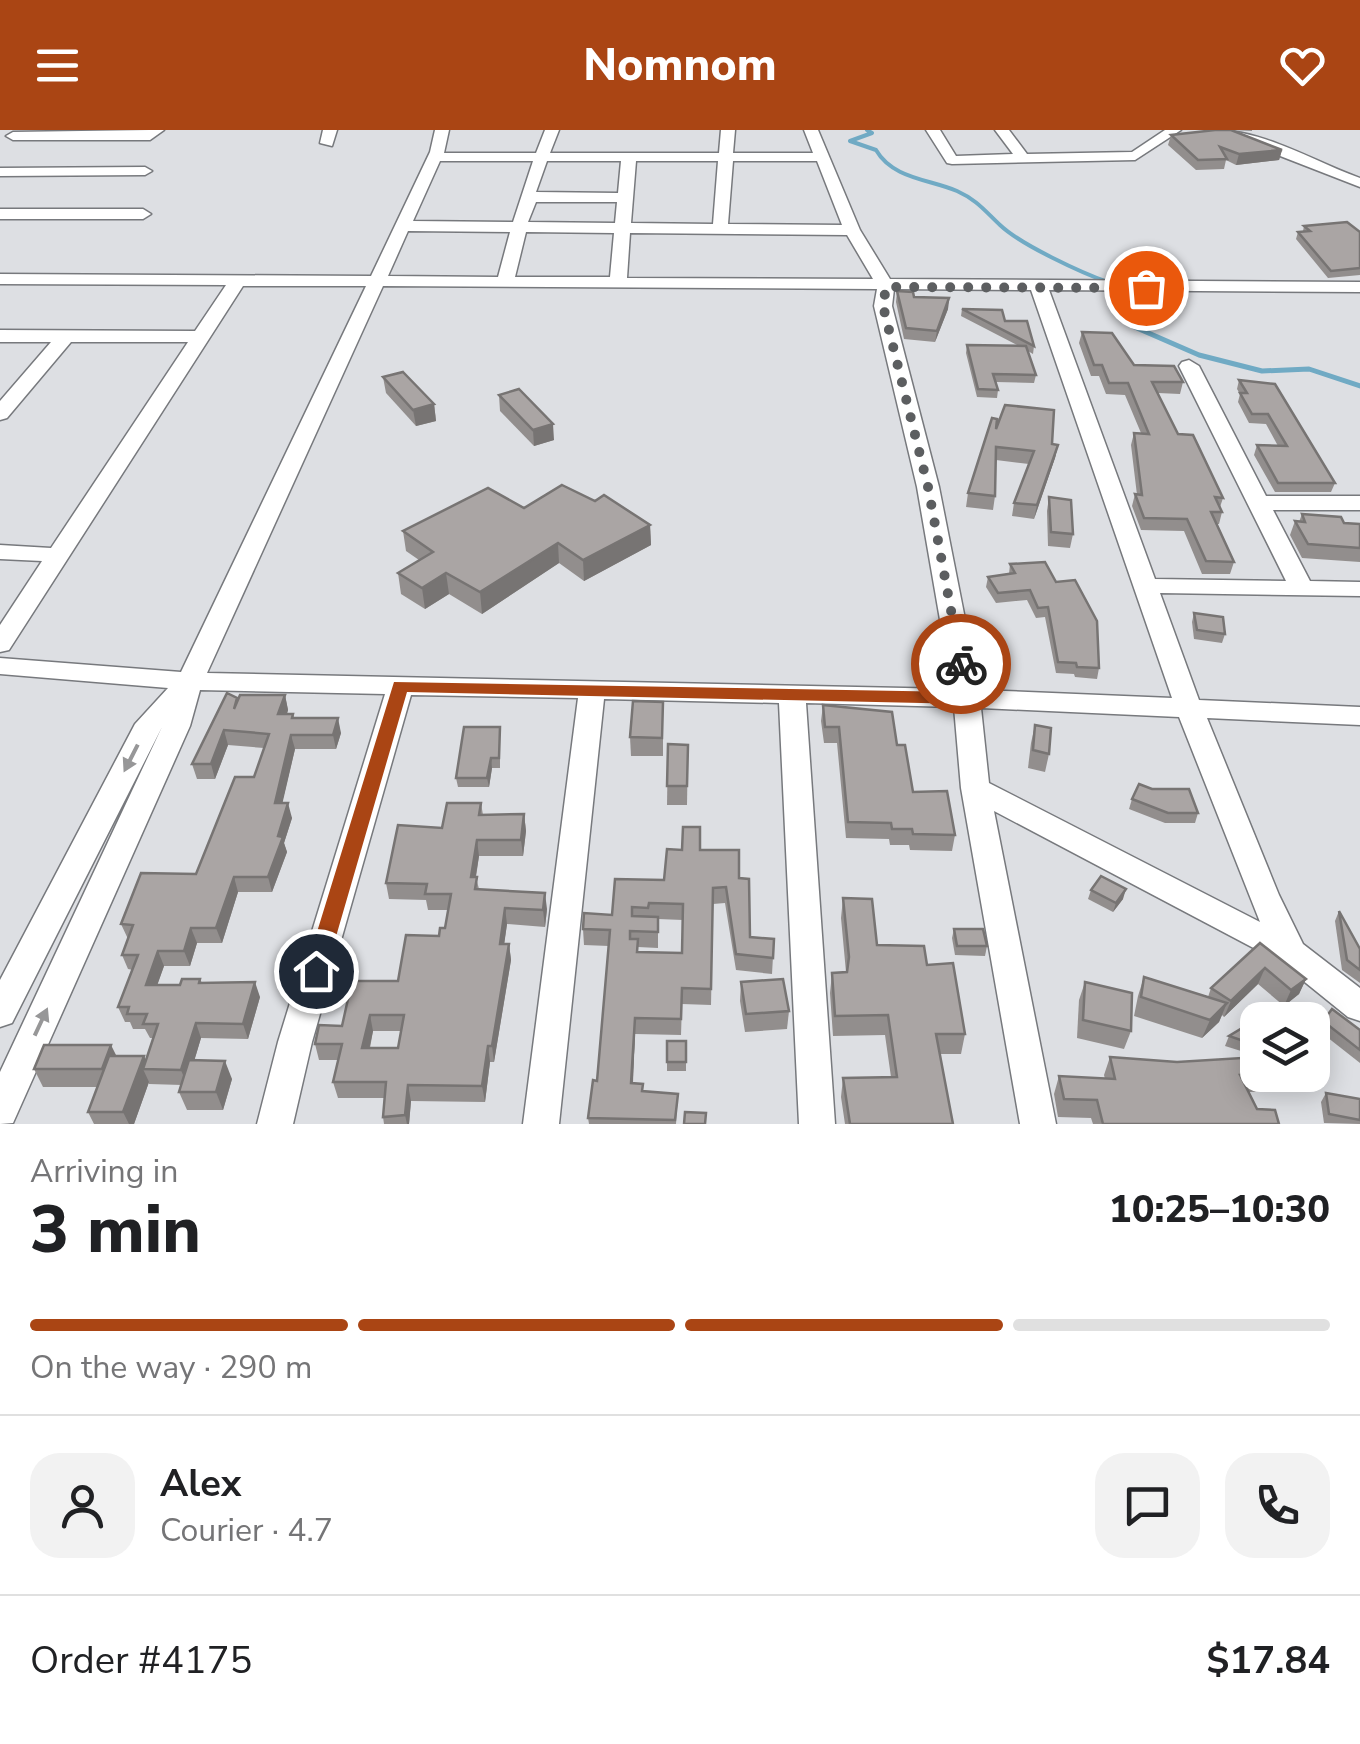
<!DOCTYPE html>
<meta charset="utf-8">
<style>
body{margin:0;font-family:"Nunito Sans",sans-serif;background:#f2f2f2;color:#202124;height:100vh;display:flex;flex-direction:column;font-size:38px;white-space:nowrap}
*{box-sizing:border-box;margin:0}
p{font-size:32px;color:#757577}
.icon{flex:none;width:55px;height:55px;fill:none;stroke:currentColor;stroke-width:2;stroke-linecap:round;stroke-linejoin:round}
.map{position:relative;height:994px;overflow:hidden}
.panel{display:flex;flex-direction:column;background:#fff;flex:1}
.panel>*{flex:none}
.controls{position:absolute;left:1240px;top:872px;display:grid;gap:20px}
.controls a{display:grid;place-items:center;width:90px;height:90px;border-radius:20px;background:#fff;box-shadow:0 5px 25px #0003;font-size:50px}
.pin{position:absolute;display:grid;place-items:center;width:85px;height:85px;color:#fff;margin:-42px;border:5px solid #fff;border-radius:50%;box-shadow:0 2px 10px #0007}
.courier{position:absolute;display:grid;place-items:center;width:100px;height:100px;margin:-50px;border:8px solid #aa4514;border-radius:50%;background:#fff;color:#222;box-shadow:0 2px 12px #0007}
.overview em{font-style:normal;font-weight:800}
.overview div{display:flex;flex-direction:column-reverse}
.overview{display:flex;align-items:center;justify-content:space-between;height:170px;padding:0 30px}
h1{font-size:65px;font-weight:800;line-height:75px}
.bar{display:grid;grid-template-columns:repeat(4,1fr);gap:15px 10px;align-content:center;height:120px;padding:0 30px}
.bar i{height:12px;border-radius:8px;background:#e0e0e0}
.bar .selected{background:#aa4514}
.bar p{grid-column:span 4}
.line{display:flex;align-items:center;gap:25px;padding:0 30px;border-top:2px solid #e0e0e0}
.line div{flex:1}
.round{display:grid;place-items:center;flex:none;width:105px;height:105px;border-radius:30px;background:#f2f2f2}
header{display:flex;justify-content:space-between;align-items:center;height:130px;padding:0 30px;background:#aa4514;color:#fff;font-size:45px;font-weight:800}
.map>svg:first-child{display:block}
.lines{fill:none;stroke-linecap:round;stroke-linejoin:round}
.stream-far1{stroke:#70aac4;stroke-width:4}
.stream{stroke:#70aac4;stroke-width:5}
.minor-casing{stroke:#77797d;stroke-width:3}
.minor{fill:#fff;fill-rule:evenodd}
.wall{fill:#928e8d;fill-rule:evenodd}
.shaded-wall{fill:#777473}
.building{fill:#aaa5a4;stroke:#777473;stroke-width:2.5;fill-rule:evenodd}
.oneway{fill:#979798}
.route{fill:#aa4514}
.done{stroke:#5c5e60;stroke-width:10;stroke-dasharray:0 18}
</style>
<header><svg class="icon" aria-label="menu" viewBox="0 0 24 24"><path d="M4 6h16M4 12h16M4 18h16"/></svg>Nomnom<svg class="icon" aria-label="heart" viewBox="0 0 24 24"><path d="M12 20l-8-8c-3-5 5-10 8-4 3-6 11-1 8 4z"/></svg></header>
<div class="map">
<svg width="1360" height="994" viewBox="0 0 1360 994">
<rect width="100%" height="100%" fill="#dddfe3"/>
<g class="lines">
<g class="stream-far1">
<path d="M867,0L872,3L850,11L876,20C893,49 929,49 957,61C977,70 985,81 1000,95C1021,115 1082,143 1110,153"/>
<path d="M1116,167L1125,162"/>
</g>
<path class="stream" d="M1120,165L1116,167L1119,182L1130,195L1199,225L1262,241L1309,239L1360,256"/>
<g class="minor-casing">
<g id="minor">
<path d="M149,0H164L150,10H13L6,6L13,2Z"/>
<path d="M323,0H337L332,16L320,13Z"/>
<path d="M435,0H449L444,23H536L545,0H559L550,23H719L721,0H735L733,23H813L804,0H818L860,100L890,149L1360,152V162L1049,160L1155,449L1286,451L1179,236L1182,232L1189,230L1199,236L1266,366H1360V380H1273L1310,451L1360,452V466L1160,463L1199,570L1360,577V595L1207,588L1279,765L1303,814L1360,858V891L1348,887L1280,832L994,681L1056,994H1020L961,658L954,577L806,573L835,994H799L779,573L604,569L559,994H523L578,568L411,565L312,912L293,994H257L278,912L385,564L200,560L190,596L13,993L0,994V942L162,597L12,893L0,897V850L135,594L168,558L0,544V528L181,542L366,156H243L9,520L0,522V495L42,431L0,429V415L51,418L188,212H71L7,288L0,290V271L51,212H0V200L195,201L226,155L0,154V144L371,146L430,22ZM440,31H533L513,92L413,91ZM547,31H621L618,63L536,62ZM636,31H718L713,94L631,93ZM733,31H817L842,95L728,94ZM536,72H617L615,93L528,92ZM408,101L510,102L498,147L388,146ZM526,102L614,103L610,147H515ZM630,103L847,105L873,149L627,148ZM383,156L877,159L874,176L917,357L952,559L207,543ZM894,159L1031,160L1172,568L979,560L939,357L892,176ZM981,578L1179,587L1260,792L989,653Z"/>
<path d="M926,0H940L956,26L1013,24L995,0H1009L1027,24L1132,22L1165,0H1181L1135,30L952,34L947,33Z"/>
<path d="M1213,0C1265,0 1312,31 1360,48V57Z"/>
<path d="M0,38L145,37L152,41L145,45L0,46Z"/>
<path d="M0,79H143L151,84L143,89H0Z"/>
</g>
</g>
<use href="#minor" class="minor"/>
</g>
<g class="wall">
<path d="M1215,0H1252V1L1231,0L1282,20L1279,30L1236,35L1226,30L1224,39L1196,40L1168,15L1171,5Z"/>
<path d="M1304,96L1360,102V145L1328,148L1296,109L1298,102L1303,101Z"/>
<path d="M897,161L914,167L949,168L948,179L935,212L904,209L896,172Z"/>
<path d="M962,179L1005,191L1034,216L1033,224L1028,221L1036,245L1034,253L996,252L998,260L997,268L977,267L966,223L967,215L1019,216L961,186Z"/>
<path d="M1082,202L1134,235L1183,252L1180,264L1158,263L1178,304L1223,368L1220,377L1222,382L1219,394H1217L1234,432L1230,444H1202L1184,401L1141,400L1132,376L1135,364L1137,365L1131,315L1134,303H1141L1125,265L1106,264L1099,246H1091L1079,213Z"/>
<path d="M383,247L434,274L436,291L416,296L386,263Z"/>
<path d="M1239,250L1335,353L1331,362H1275L1254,325L1257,315L1278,316L1266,294L1249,293L1238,272L1240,264L1237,259Z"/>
<path d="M499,265L554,310L534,316L500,281Z"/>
<path d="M996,299L1058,315L1055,328L1034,389L1012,386L1014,373L1029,334L996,330L995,366L993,380L966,377L968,363Z"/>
<path d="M1049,367L1073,404L1070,418L1048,416L1047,381Z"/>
<path d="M595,371L650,395L651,415L584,451L559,433L482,484L449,464L425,479L401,464L398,443L419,430L406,421L403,401L524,378Z"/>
<path d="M1302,384L1344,393L1360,394V432L1302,428L1290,405L1295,391L1299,392Z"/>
<path d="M1010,434L1099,538L1097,549L1075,547L1074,544L1056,543L1045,487L1036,488L1027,470L996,473L986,457L988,447L1009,444Z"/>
<path d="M1194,483L1225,504L1222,513L1194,509L1192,492Z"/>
<path d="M285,565L288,580L287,584H293L294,588L341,603L336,619H295L282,673L292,688L284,713L287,722L272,762H238L222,813H197L190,836H164L157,855H180L200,849L202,853L260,867L248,909L201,908L194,931L232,949L223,980H187L179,962L182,955L149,954V952L134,994H94L88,982L97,957H43L34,939L116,926H144L146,931L153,908H150L145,899H133L130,892H125L118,877L133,840L128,839L122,825L128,809L121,794L196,744L254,647L264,618L228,615L215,649H197L192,634L238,570Z"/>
<path d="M663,572V626H631L630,607Z"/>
<path d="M823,575L897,615L913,662L955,705L952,721L910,720L909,715H890L889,709L846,708L837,613H824L821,591Z"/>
<path d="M1035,595L1049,624L1045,642L1028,638L1031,613Z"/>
<path d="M500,597V638H492L489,657H458L456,648Z"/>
<path d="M668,614L688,615L687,675H667Z"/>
<path d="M1152,659L1198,683L1195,693H1165L1129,679L1132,669Z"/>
<path d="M481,673L483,685L524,684L526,701L523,726H479L476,747L479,759L547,779L545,797L507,794L504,814H509L511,830L494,932H490L485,972L411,971L409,994H384L383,987L384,968H338L333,952L338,930H319L315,914L342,896L398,851L445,798L448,780H428L426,770L389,769L386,753L442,698ZM373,901H401L398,918H370Z"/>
<path d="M700,720L739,748L750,807L774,809L772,844L736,840L725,773L713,774L711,875L682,874L681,905L635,904L633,953L643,961L678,964L676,994H589L588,988L597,951L609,816L584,815L583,799L612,785L664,750ZM658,789L683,790L682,823L638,822V817L658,818Z"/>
<path d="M1091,760L1123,769L1113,782L1088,769Z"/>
<path d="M843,768L877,815L927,835L965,904L961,924H940L953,994H845L841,967L843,948L891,947L885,905L833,906L830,863L832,843L846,842L841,788Z"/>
<path d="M1339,781L1360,819V853L1342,840L1335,791Z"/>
<path d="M954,799L987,816L985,826L955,825L952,808Z"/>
<path d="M1260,813L1306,849L1299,864L1284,876L1258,854L1224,887L1222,885L1219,892L1202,908L1134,886L1138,866L1144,847L1208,867L1211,858Z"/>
<path d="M741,852L789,881L787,899L745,902L740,871Z"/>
<path d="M1085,852L1131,901L1124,919L1077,908L1079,870Z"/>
<path d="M1258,890L1257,926L1225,916L1229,906Z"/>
<path d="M1323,891L1360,900V933L1318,900Z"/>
<rect x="667" y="911" width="19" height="30"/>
<path d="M1110,927L1258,945H1281L1273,961L1249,962L1257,979L1279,994H1093L1091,988L1058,987L1054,964L1059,946L1105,949L1104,945Z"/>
<path d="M1326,963L1360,969V994L1324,993L1321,972Z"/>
</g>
<g class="shaded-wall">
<path d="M1282,20L1279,30L1236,35L1239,24Z"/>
<path d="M949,168L948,179L935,212L937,201Z"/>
<path d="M434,274L436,291L416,296L413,280Z"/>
<path d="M553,294L554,310L534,316L533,300Z"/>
<path d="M1058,315L1055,328L1034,389L1037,375Z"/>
<path d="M650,395L651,415L584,451L583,430Z"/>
<path d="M558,413L559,433L482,484L480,462Z"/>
<path d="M446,443L449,464L425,479L422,458Z"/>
<path d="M285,565L288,580L282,598L278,584Z"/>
<path d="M338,588L341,603L336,619L333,605Z"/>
<path d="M224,600L228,615L215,649L211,634Z"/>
<path d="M291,605L295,619L279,688L275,673Z"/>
<path d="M491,628L492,638L489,657L487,648Z"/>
<path d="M288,673L292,688L284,713L287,722L272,762L268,747L278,706Z"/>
<path d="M524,684L526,701L523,726L521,710Z"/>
<path d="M477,710L479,726L473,763L471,747Z"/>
<path d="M234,747L238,762L222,813L216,798Z"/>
<path d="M1126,759L1123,769L1113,782L1116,773Z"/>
<path d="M545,763L547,779L545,797L543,780Z"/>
<path d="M505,778L507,794L502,830L500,814Z"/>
<path d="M191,798L197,813L190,836L184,821Z"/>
<path d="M509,814L511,830L494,932L492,916Z"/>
<path d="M158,821L164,836L152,870L146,855Z"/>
<path d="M1265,838L1258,854L1224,887L1231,871Z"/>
<path d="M1306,849L1299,864L1284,876L1291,860Z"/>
<path d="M255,852L260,867L248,909L243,894Z"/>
<path d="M1227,873L1219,892L1202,908L1210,890Z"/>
<path d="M370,885L373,901L366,934L362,918Z"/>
<path d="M635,888V904L632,969L631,953Z"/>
<path d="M196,893L201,908L187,955L181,940Z"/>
<path d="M111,915L120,933L111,957L102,939Z"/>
<path d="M488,916L490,932L485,972L482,956Z"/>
<path d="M144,926L149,939H143L149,952L134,994H129L123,982Z"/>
<path d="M225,931L232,949L223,980L216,962Z"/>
<path d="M408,955L411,971L409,994H407L405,985Z"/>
</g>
<g class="building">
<path d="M1215,0H1231L1282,20L1239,24L1220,17L1227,29L1198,30L1171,5Z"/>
<path d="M1347,92L1360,102V138L1331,141L1298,102L1310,101L1304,96Z"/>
<path d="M897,161L913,162L914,167L949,168L937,201L906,198Z"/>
<path d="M962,179L1002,180L1005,191H1027L1034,216Z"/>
<path d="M1082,202L1112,203L1134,235L1174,236L1183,252H1152L1178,304L1193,305L1223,368L1215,367L1222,382H1211L1234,432L1206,431L1187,389L1144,388L1135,364L1142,365L1134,303L1149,304L1128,253H1109L1102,235H1094Z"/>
<path d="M967,215L1026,216L1036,245L993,244L998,260L978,259Z"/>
<path d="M403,242L434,274L413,280L383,247Z"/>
<path d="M1239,250L1275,254L1335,353H1278L1257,315L1287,316L1268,284H1252L1240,263H1247Z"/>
<path d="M519,259L553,294L533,300L499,265Z"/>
<path d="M1005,275L1054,280L1052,314L1058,315L1037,375L1014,373L1034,321L996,317L995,366L968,363L992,288L997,289L996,299Z"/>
<path d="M562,355L595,371L604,365L650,395L583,430L558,413L480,462L446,443L422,458L398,443L433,422L403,401L488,358L524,378Z"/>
<path d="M1049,367L1071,370L1073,404L1051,402Z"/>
<path d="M1302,384L1341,387L1344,393L1360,394V418L1308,414L1295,391L1305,392Z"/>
<path d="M1045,432L1056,452L1075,450L1097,491L1099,538L1077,537L1076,533L1058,532L1048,477L1038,478L1030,460L998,463L988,447L1015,443L1010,434Z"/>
<path d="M1194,483L1223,487L1225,504L1197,500Z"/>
<path d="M227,563L237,568L234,579L240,565H285L278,584H293L292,588H338L333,605H291L275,673H288L278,706L283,707L268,747H234L216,798H191L184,821H158L146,855H180L182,849H200L199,853L255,852L243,894L196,893L181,940L143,939L158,894H143L147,884H127L129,877H118L138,825H122L133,795L121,794L141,743L196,744L235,647H254L269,604L224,600L211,634H192Z"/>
<path d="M633,571L663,572L662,608L630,607Z"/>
<path d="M823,575L892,582L897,615H905L913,662L947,661L955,705L913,704L912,699H892L891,693L848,692L839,597H825Z"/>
<path d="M1035,595L1051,598L1049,624L1033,620Z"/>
<path d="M464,597H500L499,628H491L487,648H456Z"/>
<path d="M668,614L688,615L687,656H667Z"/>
<path d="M1139,654L1152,659H1189L1198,683H1168L1132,669Z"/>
<path d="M447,673H481L479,685L524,684L521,710H477L471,747H477L475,759L545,763L543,780L505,778L500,814H509L492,916H488L482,956L408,955L405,985L383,987L386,952H333L342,914H315L319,895L342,896L352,851H398L406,805L439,806L440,798H445L451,764H425L427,754L386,753L398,695L442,698ZM370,885H404L398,918H362Z"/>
<path d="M683,697H700V720H739V748L749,749L750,807L774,809L773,828L736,824L726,757L713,758L711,859L682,858L681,889L635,888L631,953L643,954L642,961L678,964L675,990L588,988L593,950L597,951L610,800L583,799L584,783L612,785L615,749L664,750L667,719L682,720ZM649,773L683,774L682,823L637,822L638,809H630V801L658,802V787L632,786V777L648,778Z"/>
<path d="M1101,746L1126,759L1116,773L1091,760Z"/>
<path d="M843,768L872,769L877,815L924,816L927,835L953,833L965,904H936L953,994H850L843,948L897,947L888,885L835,886L832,843L847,842L849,827Z"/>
<path d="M1339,781L1360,819V840L1347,830Z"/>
<path d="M954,799H983L987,816H957Z"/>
<path d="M1260,813L1306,849L1291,860L1265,838L1231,871L1211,858Z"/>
<path d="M1144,847L1227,873L1210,890L1141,867Z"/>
<path d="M783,849L789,881L746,884L741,852Z"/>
<path d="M1085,852L1132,863L1131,901L1083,890Z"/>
<path d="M1332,879L1360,900V920L1323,891Z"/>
<path d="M1272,880L1269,890H1258V916L1229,906Z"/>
<rect x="667" y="911" width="19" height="21"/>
<path d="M44,915H111L102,939H34Z"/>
<path d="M109,926H144L123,982H88Z"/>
<path d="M1110,927L1177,932L1258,927V944L1240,945L1257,979L1275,980L1279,994H1103L1097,970L1064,969L1059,946L1115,949Z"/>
<path d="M189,930L225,931L216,962H179Z"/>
<path d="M1326,963L1360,969V990L1329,984Z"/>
<path d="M685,982L706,983L705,994H684Z"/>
</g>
<defs><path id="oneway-solid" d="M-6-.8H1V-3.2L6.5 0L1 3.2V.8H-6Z" transform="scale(2.5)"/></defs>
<g class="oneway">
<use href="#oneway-solid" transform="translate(131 628) rotate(117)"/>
<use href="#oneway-solid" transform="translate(41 892) rotate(-65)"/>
</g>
<path class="route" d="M961,529L969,534L976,568L967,574L407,562L326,841L316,850L305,841L394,552L958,562L953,534Z"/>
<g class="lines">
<path class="done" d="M961,534L928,357L883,176L886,157L1146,158"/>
</g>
</svg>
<div class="controls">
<a><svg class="icon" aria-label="layers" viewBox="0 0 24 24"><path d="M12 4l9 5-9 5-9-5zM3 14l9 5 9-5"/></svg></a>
</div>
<div class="pin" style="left:1146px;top:158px;background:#ea580c"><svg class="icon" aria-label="bag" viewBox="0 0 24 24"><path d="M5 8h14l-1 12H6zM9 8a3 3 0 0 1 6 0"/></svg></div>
<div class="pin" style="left:316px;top:841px;background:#1f2937"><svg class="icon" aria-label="home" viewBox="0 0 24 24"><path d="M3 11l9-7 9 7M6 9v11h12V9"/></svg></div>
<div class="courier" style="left:961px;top:534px"><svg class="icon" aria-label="bike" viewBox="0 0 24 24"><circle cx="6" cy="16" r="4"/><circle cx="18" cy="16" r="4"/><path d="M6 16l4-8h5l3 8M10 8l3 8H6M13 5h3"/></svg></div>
</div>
<section class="panel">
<div class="overview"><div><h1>3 min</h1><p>Arriving in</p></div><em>10:25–10:30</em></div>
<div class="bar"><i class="selected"></i><i class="selected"></i><i class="selected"></i><i></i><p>On the way · 290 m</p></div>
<div class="line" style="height:180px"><a class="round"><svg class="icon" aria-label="person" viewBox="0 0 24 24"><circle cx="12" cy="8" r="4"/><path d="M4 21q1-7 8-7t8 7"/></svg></a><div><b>Alex</b><p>Courier · 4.7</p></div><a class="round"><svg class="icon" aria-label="chat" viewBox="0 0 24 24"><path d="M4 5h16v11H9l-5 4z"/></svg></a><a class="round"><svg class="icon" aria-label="phone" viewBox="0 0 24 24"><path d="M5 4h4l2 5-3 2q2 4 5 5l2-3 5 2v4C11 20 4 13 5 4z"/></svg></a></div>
<div class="line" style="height:130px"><div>Order #4175</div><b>$17.84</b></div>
</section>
